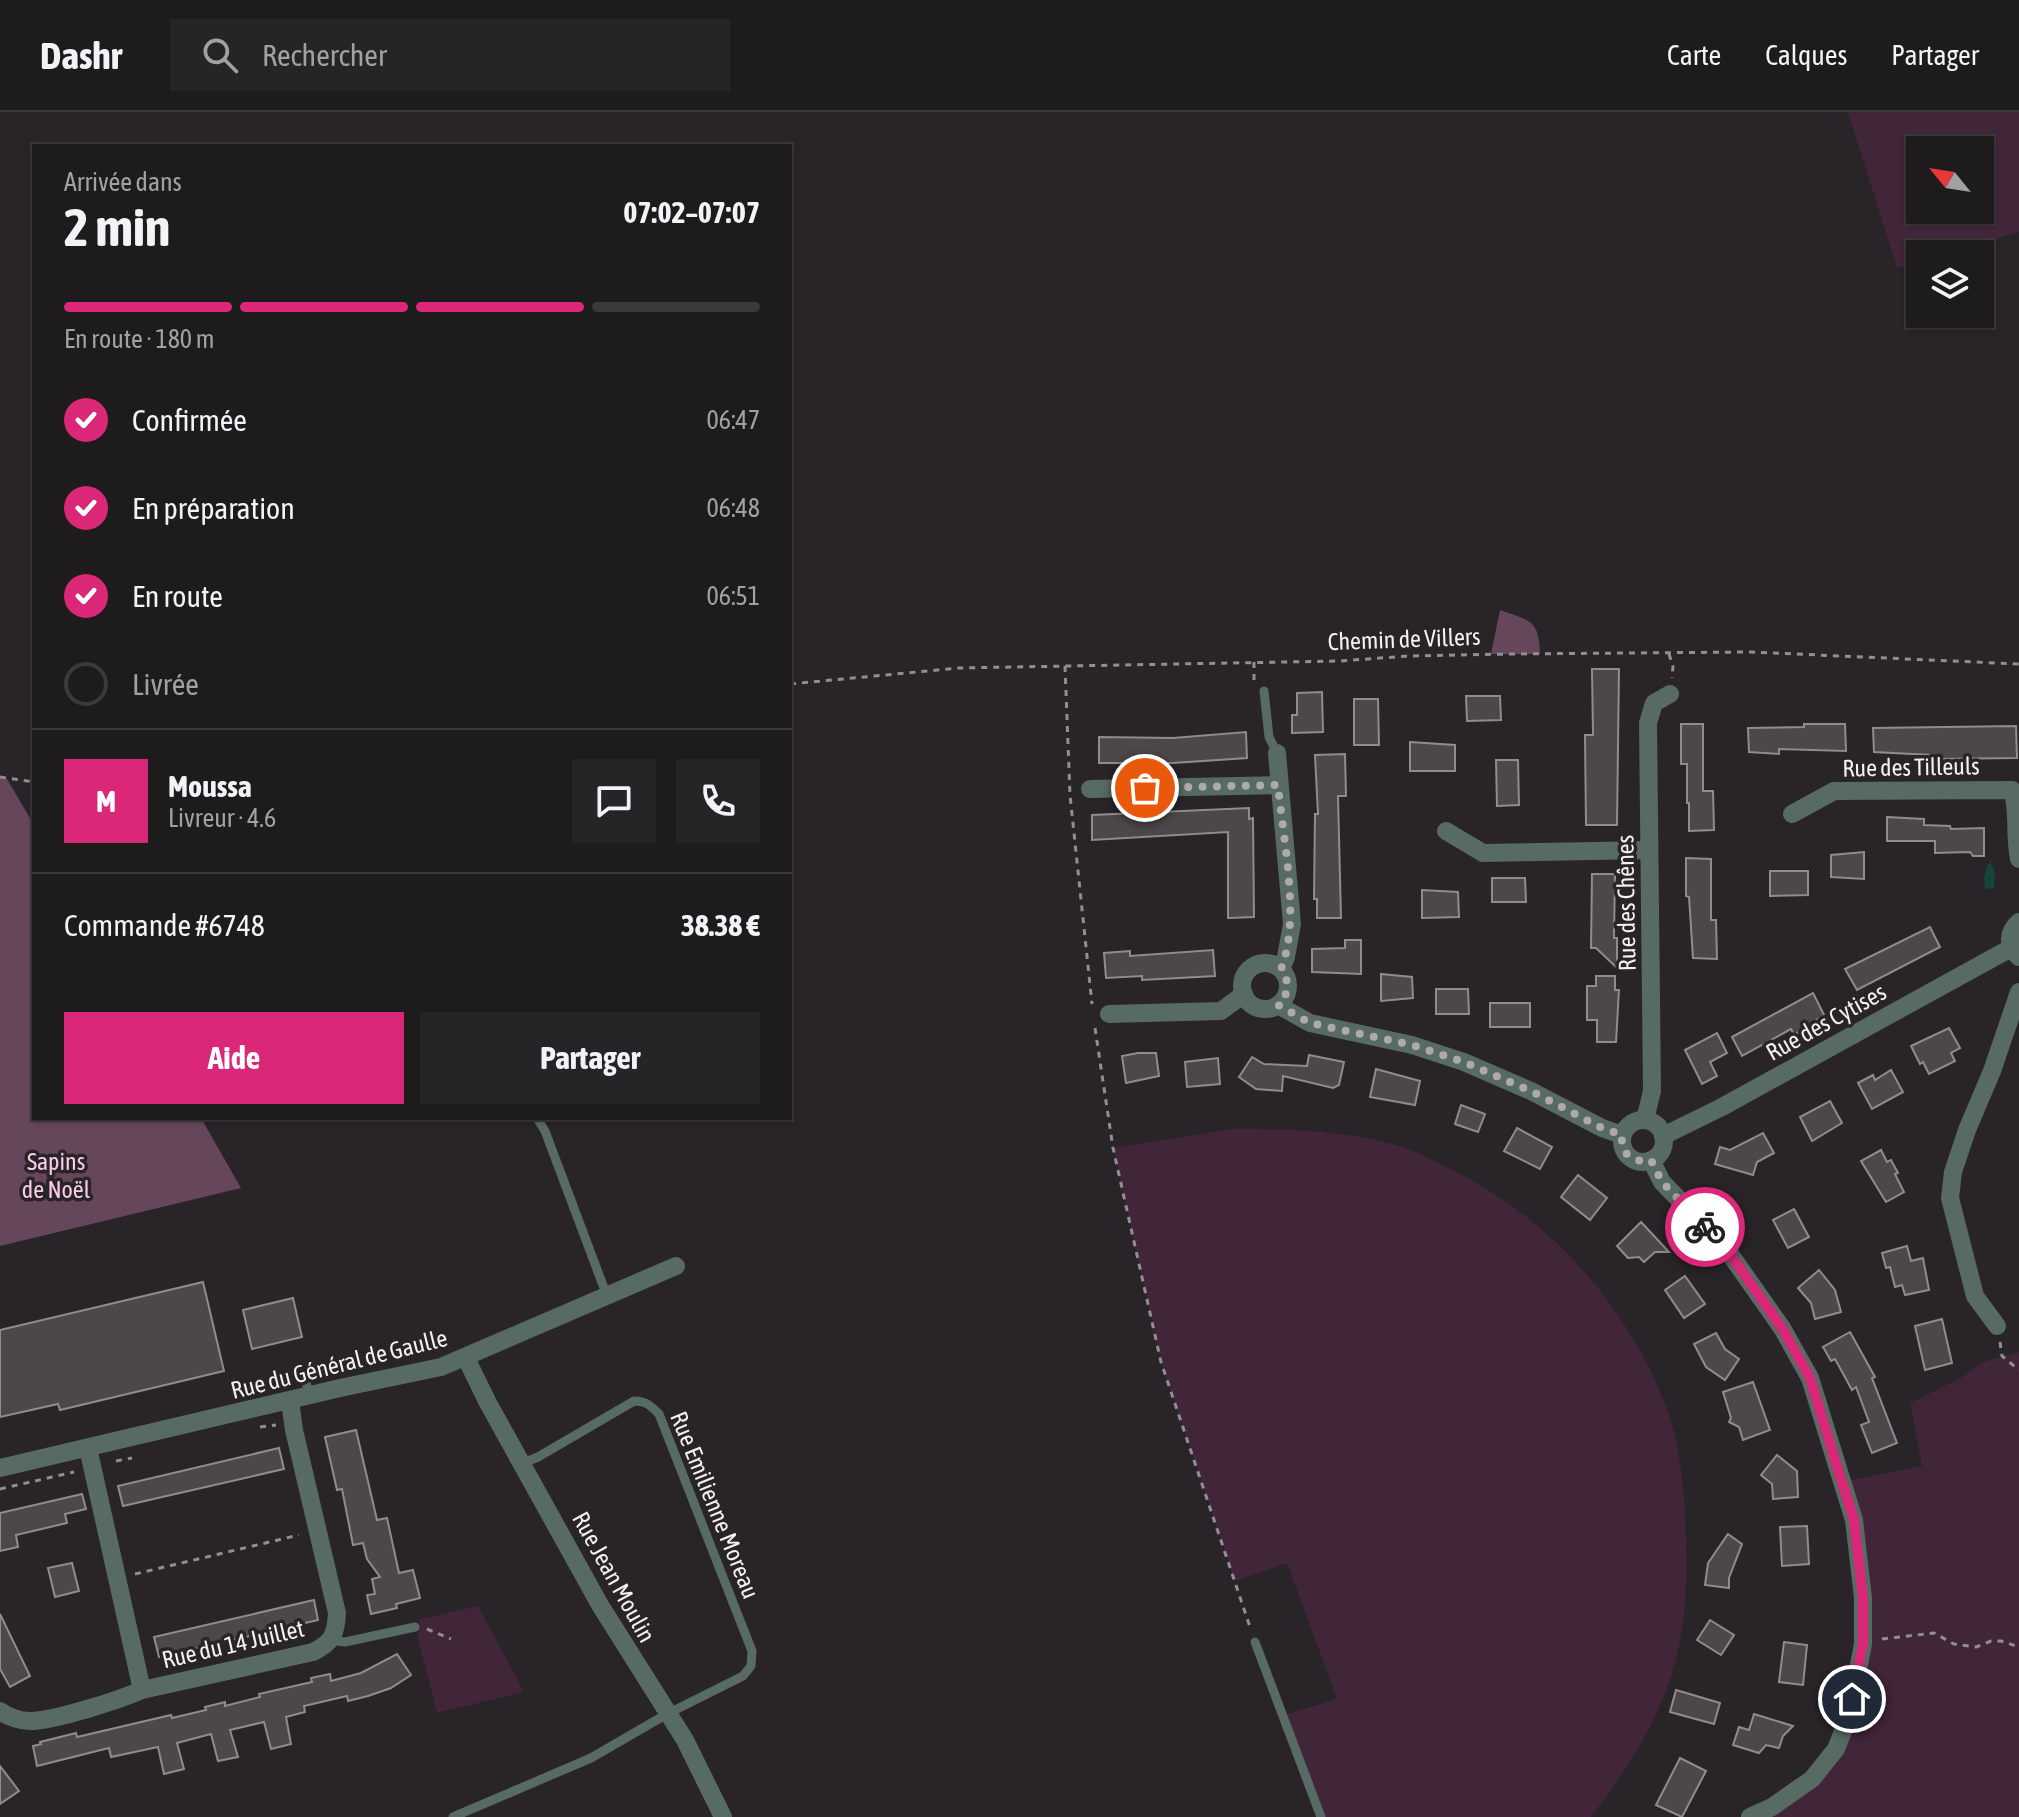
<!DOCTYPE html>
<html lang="fr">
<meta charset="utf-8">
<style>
body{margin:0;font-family:"Asap Condensed",sans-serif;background:#262426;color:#f1f3f6;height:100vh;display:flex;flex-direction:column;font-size:30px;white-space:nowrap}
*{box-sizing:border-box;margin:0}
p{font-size:26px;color:#a1a1a4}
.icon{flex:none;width:44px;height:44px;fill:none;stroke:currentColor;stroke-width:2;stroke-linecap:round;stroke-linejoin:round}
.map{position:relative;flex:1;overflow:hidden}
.details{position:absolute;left:32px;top:32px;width:760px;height:976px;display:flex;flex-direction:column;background:#1e1b1d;border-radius:0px;box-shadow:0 2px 6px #0004,0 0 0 2px #3c393b}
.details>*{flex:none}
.needle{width:52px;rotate:300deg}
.fabs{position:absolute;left:1906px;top:24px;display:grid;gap:16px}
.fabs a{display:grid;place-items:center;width:88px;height:88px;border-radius:0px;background:#1e1b1d;box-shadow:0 2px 6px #0004,0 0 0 2px #3c393b;font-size:40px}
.pin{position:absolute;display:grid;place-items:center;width:68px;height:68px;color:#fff;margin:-34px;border:4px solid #fff;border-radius:50%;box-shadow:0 2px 8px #0007}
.courier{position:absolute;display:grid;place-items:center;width:80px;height:80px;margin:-40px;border:6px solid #db2777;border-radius:50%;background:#fff;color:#222;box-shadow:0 2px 10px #0007}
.headline em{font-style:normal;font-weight:700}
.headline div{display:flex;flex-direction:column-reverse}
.headline{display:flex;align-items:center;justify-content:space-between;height:136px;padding:0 32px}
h1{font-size:52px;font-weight:700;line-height:60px}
.bar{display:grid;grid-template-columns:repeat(4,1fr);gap:12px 8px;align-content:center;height:96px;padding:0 32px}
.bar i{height:10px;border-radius:6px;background:#3c393b}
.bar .active{background:#db2777}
.bar p{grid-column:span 4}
.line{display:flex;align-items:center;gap:20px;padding:0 32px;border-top:2px solid #3c393b}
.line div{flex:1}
.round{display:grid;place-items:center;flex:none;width:84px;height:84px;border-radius:0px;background:#262426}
ol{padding:0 32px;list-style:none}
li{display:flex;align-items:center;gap:24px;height:88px}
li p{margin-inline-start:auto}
li .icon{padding:8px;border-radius:50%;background:#db2777;color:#fff;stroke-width:4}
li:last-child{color:#a1a1a4}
li i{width:44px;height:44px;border:4px solid #3c393b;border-radius:50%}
.primary-button{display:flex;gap:16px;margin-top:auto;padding:16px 32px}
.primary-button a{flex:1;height:92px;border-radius:0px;background:#db2777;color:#fff;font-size:32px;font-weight:700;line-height:92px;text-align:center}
.primary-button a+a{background:#262426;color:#f1f3f6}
header{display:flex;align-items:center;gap:48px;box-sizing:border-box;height:112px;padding:0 40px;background:#1e1b1d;border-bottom:2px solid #3c393b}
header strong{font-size:38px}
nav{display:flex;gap:44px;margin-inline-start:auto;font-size:28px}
.search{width:560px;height:72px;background:#262426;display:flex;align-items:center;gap:20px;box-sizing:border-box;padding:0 28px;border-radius:0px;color:#a1a1a4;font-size:30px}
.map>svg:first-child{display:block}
.green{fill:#412538;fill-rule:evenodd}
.forest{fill:#66465b}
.water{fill:#14443a}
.building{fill:#4b474a;stroke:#908b8e;stroke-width:2}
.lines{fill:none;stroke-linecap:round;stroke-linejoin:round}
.path{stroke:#928f91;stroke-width:3;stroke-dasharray:6 6;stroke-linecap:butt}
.service{stroke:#576a64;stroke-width:9}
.minor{stroke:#576a64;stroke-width:18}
.done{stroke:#ada9ac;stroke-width:8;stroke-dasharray:0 14.4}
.route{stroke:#db2777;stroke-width:10}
.labels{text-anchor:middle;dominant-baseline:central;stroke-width:7;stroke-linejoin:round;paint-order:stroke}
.street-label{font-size:24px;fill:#f4f1f3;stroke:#282427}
.park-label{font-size:24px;fill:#fbcbe9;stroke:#282427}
</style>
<header>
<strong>Dashr</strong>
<div class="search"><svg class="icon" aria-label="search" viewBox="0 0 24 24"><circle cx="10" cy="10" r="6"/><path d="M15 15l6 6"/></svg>Rechercher</div>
<nav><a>Carte</a><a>Calques</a><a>Partager</a></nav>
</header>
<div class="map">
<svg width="2019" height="1705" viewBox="0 0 2019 1705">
<rect width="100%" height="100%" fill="#282427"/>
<g class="green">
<path d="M1848,0H2019V120L1944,142H1920V149L1897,156ZM1980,38V98H1920V38Z"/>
<path d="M1232,1017C1292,1017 1349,1018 1406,1036C1419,1041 1432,1048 1445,1054C1546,1103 1625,1188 1666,1294C1682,1337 1685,1385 1686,1431C1687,1473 1686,1510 1675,1551C1660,1607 1626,1660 1591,1705H1321L1284,1603L1337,1587L1287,1451L1235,1469L1161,1250L1113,1036Z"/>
<path d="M2019,1240V1705H1750L1836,1637L1863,1532L1842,1370L1922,1354L1910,1291L1962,1265L1983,1250Z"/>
<path d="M478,1494L524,1580L437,1601L415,1515L421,1507Z"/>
</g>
<g class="forest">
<path d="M1500,498C1530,509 1539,507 1540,542H1491Z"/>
<path d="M0,665L7,667L34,713V1006H201L241,1076L0,1134Z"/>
</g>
<path class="water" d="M1991,751L1995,760L1994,776L1985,777L1984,767L1987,753Z"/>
<g class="building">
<path d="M1592,557H1619L1617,713H1586L1585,623H1593Z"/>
<path d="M1322,580L1323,620L1292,621V603H1297V581Z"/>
<path d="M1466,584H1500L1501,608L1467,609Z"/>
<path d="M1354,587H1378L1379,633H1354Z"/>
<path d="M1681,612H1703V679H1713L1714,718L1689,719V691H1687V652H1681Z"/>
<path d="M1804,612H1845L1846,639L1779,637V642L1749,640L1748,616L1804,615Z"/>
<path d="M2016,614L2017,646L1932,647L1931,643L1874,640L1873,616Z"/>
<path d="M1246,620L1247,646L1173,651H1099V625L1173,626Z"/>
<path d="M1410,630L1455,633V659H1410Z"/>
<path d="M1345,642L1346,684H1338L1341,806H1317V787H1314L1315,702H1318L1315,643Z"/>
<path d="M1496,648H1518L1519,693L1497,694Z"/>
<path d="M1249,696V707L1253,706L1254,805L1228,806V720L1092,728V703Z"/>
<path d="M1887,705L1924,707V713L1950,714L1951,717L1984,716V744H1973L1970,740L1935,741V729H1887Z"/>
<path d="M1864,740V767L1831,765V743Z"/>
<path d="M1686,746L1711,747V808H1716L1717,847L1693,846L1689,785L1686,784Z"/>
<path d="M1770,759H1808V783L1770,784Z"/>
<path d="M1592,762H1615L1614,826H1617V856L1596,836H1591Z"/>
<path d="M1492,766H1525L1526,790H1492Z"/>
<path d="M1422,778L1458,780L1459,805L1422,806Z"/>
<path d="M1930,815L1940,835L1857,878L1845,857Z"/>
<path d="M1345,828H1361V862L1312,860V837L1345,836Z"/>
<path d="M1213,838L1215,864L1142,868V864L1106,866L1104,841L1130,839V844Z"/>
<path d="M1381,862L1412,865L1413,886L1381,889Z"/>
<path d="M1596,864H1615V878H1619L1616,930H1597V908H1587V874H1596Z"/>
<path d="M1436,877H1468L1469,902H1436Z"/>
<path d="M1813,881L1824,903L1794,923L1791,917L1742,944L1732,925Z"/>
<rect x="1490" y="891" width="40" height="24"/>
<path d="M1949,916L1960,936L1951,941L1955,949L1929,962L1923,950L1920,952L1911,934Z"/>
<path d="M1717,921L1727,941L1710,950L1717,964L1702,972L1685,938Z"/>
<path d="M1138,941H1156L1159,964L1126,971L1122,944Z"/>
<path d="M1309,943L1344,950L1339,973L1333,976L1283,964L1282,979L1256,977L1239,965L1252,945L1264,952L1307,954Z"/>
<path d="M1218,946L1220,972L1187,975L1185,950Z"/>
<path d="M1376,957L1420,969L1415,993L1370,985Z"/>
<path d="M1891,958L1903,980L1872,997L1858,971L1873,963L1875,968Z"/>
<path d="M1830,989L1842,1011L1812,1029L1800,1005Z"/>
<path d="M1461,993L1485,1002L1478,1020L1455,1012Z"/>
<path d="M1517,1016L1552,1035L1540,1057L1504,1039Z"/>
<path d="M1763,1021L1774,1041L1757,1050L1753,1063L1715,1052L1720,1035L1730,1038Z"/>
<path d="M1881,1038L1887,1050L1891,1048L1898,1061L1895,1062L1904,1080L1886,1090L1861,1049Z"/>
<path d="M1578,1063L1607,1086L1590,1108L1561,1085Z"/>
<path d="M1794,1097L1809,1125L1788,1136L1773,1108Z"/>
<path d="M1641,1110L1669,1140H1655L1644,1150L1639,1145L1628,1146L1617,1134Z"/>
<path d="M1907,1134L1911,1149L1923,1146L1929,1178L1905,1183L1902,1173L1895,1175L1890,1155L1886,1156L1882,1141Z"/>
<path d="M1819,1158L1835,1178L1841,1200L1815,1207L1811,1191L1798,1176Z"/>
<path d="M1685,1164L1705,1192L1684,1206L1665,1178Z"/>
<path d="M203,1170L224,1259L60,1298L58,1292L0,1305V1218Z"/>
<path d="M293,1186L302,1225L252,1237L243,1198Z"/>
<path d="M1942,1207L1952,1251L1925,1258L1915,1214Z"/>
<path d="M1850,1220L1875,1265L1872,1266L1897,1331L1872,1341L1861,1313L1869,1310L1856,1275L1852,1278L1835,1247L1831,1249L1823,1235Z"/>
<path d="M1716,1221L1725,1237L1739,1247L1725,1268L1706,1255L1694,1232Z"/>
<path d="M1753,1270L1770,1318L1743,1328L1739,1315L1729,1310L1731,1306L1723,1280Z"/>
<path d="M356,1318L377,1408L387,1406L399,1461L413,1458L420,1486L396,1492L397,1496L371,1502L367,1483L375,1482L372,1467L380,1465L367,1447L363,1431L353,1433L342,1377L337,1378L325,1325Z"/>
<path d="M279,1336L284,1357L123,1394L118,1374Z"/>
<path d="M1777,1343L1797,1359L1798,1385L1773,1387L1772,1372L1761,1363Z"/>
<path d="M82,1382L86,1397L65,1402L67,1411L16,1423L18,1435L0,1439V1401Z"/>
<path d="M1807,1414L1809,1452L1782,1454L1780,1415Z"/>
<path d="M1728,1422L1742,1432L1729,1466V1476L1705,1473L1708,1451Z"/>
<path d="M72,1451L79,1479L55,1485L48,1456Z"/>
<path d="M314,1488L318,1508L159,1545L154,1525Z"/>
<path d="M0,1502L30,1564L10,1575L0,1557Z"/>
<path d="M1710,1508L1734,1523L1721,1543L1697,1528Z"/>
<path d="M1784,1530L1807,1533L1803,1573L1779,1570Z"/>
<path d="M397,1542L411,1563L391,1576L368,1584L348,1589L347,1584L304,1594L305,1600L286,1605L291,1632L271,1637L264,1610L230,1618L238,1645L218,1649L211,1622L177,1631L184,1657L164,1662L158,1635L111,1645L109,1636L37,1654L33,1634L41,1632L40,1630L76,1621L77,1625L171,1603L172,1606L206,1598L205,1595L225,1590V1594L260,1585L259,1582L312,1570L311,1566L330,1562L331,1569L361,1561Z"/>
<path d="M1676,1578L1720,1591L1714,1612L1670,1600Z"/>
<path d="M1754,1602L1793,1614L1783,1624L1779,1636L1766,1633L1759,1641L1733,1633L1739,1615L1749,1618Z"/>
<path d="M1680,1646L1706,1659L1682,1705L1656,1693Z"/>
<path d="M0,1654L19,1679L0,1692Z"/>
</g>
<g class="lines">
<g class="path">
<path d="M1669,542L1673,554L1672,566"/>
<path d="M1254,550V570"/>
<path d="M1065,554L1070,683L1092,892"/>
<path d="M790,572L959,556L1340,549L1408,544L1510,542L1751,540L2019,552"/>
<path d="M0,665L34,670"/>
<path d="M1095,916L1113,1036L1161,1250L1251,1518"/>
<path d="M2000,1230L2002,1244L2019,1258"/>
<path d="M260,1315L276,1313"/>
<path d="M116,1349L132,1346"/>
<path d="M0,1377L74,1360"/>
<path d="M135,1462L299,1423"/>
<path d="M427,1517L451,1527"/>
<path d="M1882,1527L1934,1521L1954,1532L1976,1535L1991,1529H2001L2019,1535"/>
</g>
<g class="service">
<path d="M1264,579L1269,625L1277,641"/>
<path d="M537,1006L545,1019L607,1184"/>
<path d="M309,1284C306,1272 304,1263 311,1252"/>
<path d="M331,1528L345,1530L415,1515"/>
<path d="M1255,1530L1321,1705"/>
<path d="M453,1705L591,1646L667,1602L743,1564L751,1554L752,1539L659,1302C651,1294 646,1289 634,1289L538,1345L523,1351"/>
</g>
<g class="minor">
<path d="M1277,641L1292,812L1286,845L1281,857"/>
<path d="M1090,677L1278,673"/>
<path d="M1792,702L1834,679L2012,678C2019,697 2014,724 2019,747"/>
<path d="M1446,719L1483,741L1649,738"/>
<path d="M2019,810C2007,820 2007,835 2019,845"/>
<circle cx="1265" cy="874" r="23"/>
<path d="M1278,893L1310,911L1412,933L1464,950L1531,979L1602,1016L1622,1023"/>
<path d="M1109,902L1221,899L1244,882"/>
<path d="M1645,1008L1652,979L1648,611L1654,591L1670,582"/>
<circle cx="1643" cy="1029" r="21"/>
<path d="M1663,1024L1722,995L2011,836"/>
<path d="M1651,1048L1662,1070L1725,1135L1782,1216L1810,1266L1854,1408L1863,1486V1532L1849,1604L1836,1637L1812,1667L1772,1695L1750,1705"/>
<path d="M1997,1214L1975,1184L1950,1086L1953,1060L1967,1018L1992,959L2019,880"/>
<path d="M466,1246L488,1291L600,1493L685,1628L723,1705"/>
<path d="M88,1336L142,1578"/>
<path d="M0,1356L340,1276L441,1255L676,1154"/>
<path d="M0,1599C8,1605 20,1609 30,1609C54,1609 119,1588 142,1578L313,1540C332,1531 336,1522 337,1501L294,1318L290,1289"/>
</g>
</g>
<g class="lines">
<path class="done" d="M1145,676L1278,673C1283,727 1301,808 1281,857C1290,871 1290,880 1278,893L1310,911L1412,933L1464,950L1531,979L1602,1016L1622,1023C1620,1042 1633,1052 1651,1048L1662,1070L1705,1115"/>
<path class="route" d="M1705,1115L1725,1135L1782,1216L1810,1266L1836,1351L1854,1408L1863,1486V1532L1852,1587"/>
</g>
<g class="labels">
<g class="street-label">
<text transform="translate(1404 527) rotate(-2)">Chemin de Villers</text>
<text transform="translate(1911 655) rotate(-1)">Rue des Tilleuls</text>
<text transform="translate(1626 791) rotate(-91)">Rue des Chênes</text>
<text transform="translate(1826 910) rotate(-29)">Rue des Cytises</text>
<text transform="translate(339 1252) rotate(-14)">Rue du Général de Gaulle</text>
<text transform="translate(715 1393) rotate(68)">Rue Emilienne Moreau</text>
<text transform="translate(614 1465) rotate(61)">Rue Jean Moulin</text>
<text transform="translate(233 1532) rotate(-13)">Rue du 14 Juillet</text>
</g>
<g class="park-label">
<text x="56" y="1049">Sapins<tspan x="56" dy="28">de Noël</tspan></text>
</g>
</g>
</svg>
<div class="fabs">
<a><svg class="needle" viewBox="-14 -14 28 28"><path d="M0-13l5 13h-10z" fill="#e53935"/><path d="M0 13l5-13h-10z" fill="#a1a1a4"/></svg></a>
<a><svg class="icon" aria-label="layers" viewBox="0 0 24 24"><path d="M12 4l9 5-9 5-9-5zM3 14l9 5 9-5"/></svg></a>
</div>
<div class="pin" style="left:1145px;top:676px;background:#ea580c"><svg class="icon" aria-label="bag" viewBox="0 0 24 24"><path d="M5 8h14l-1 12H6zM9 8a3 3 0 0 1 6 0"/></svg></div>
<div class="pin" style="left:1852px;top:1587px;background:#1f2937"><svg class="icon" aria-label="home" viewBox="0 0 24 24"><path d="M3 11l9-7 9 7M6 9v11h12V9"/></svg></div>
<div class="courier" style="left:1705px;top:1115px"><svg class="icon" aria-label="bike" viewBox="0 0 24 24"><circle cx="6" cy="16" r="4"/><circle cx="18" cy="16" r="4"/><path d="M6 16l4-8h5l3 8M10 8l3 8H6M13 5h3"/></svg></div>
<section class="details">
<div class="headline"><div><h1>2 min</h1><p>Arrivée dans</p></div><em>07:02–07:07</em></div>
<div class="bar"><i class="active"></i><i class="active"></i><i class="active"></i><i></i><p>En route · 180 m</p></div>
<ol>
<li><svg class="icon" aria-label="check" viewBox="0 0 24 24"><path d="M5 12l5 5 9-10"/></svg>Confirmée<p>06:47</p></li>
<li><svg class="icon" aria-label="check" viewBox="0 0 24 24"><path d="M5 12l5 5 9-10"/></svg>En préparation<p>06:48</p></li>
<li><svg class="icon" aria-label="check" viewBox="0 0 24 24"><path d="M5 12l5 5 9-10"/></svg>En route<p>06:51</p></li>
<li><i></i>Livrée</li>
</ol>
<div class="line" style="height:144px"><b class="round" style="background:#db2777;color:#fff">M</b><div><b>Moussa</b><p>Livreur · 4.6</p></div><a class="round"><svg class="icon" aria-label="chat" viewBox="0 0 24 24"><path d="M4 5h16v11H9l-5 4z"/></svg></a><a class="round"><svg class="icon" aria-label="phone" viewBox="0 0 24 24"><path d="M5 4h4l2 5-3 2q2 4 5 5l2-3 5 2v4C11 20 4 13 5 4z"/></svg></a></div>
<div class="line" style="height:104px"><div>Commande #6748</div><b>38.38 €</b></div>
<div class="primary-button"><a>Aide</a><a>Partager</a></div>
</section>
</div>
